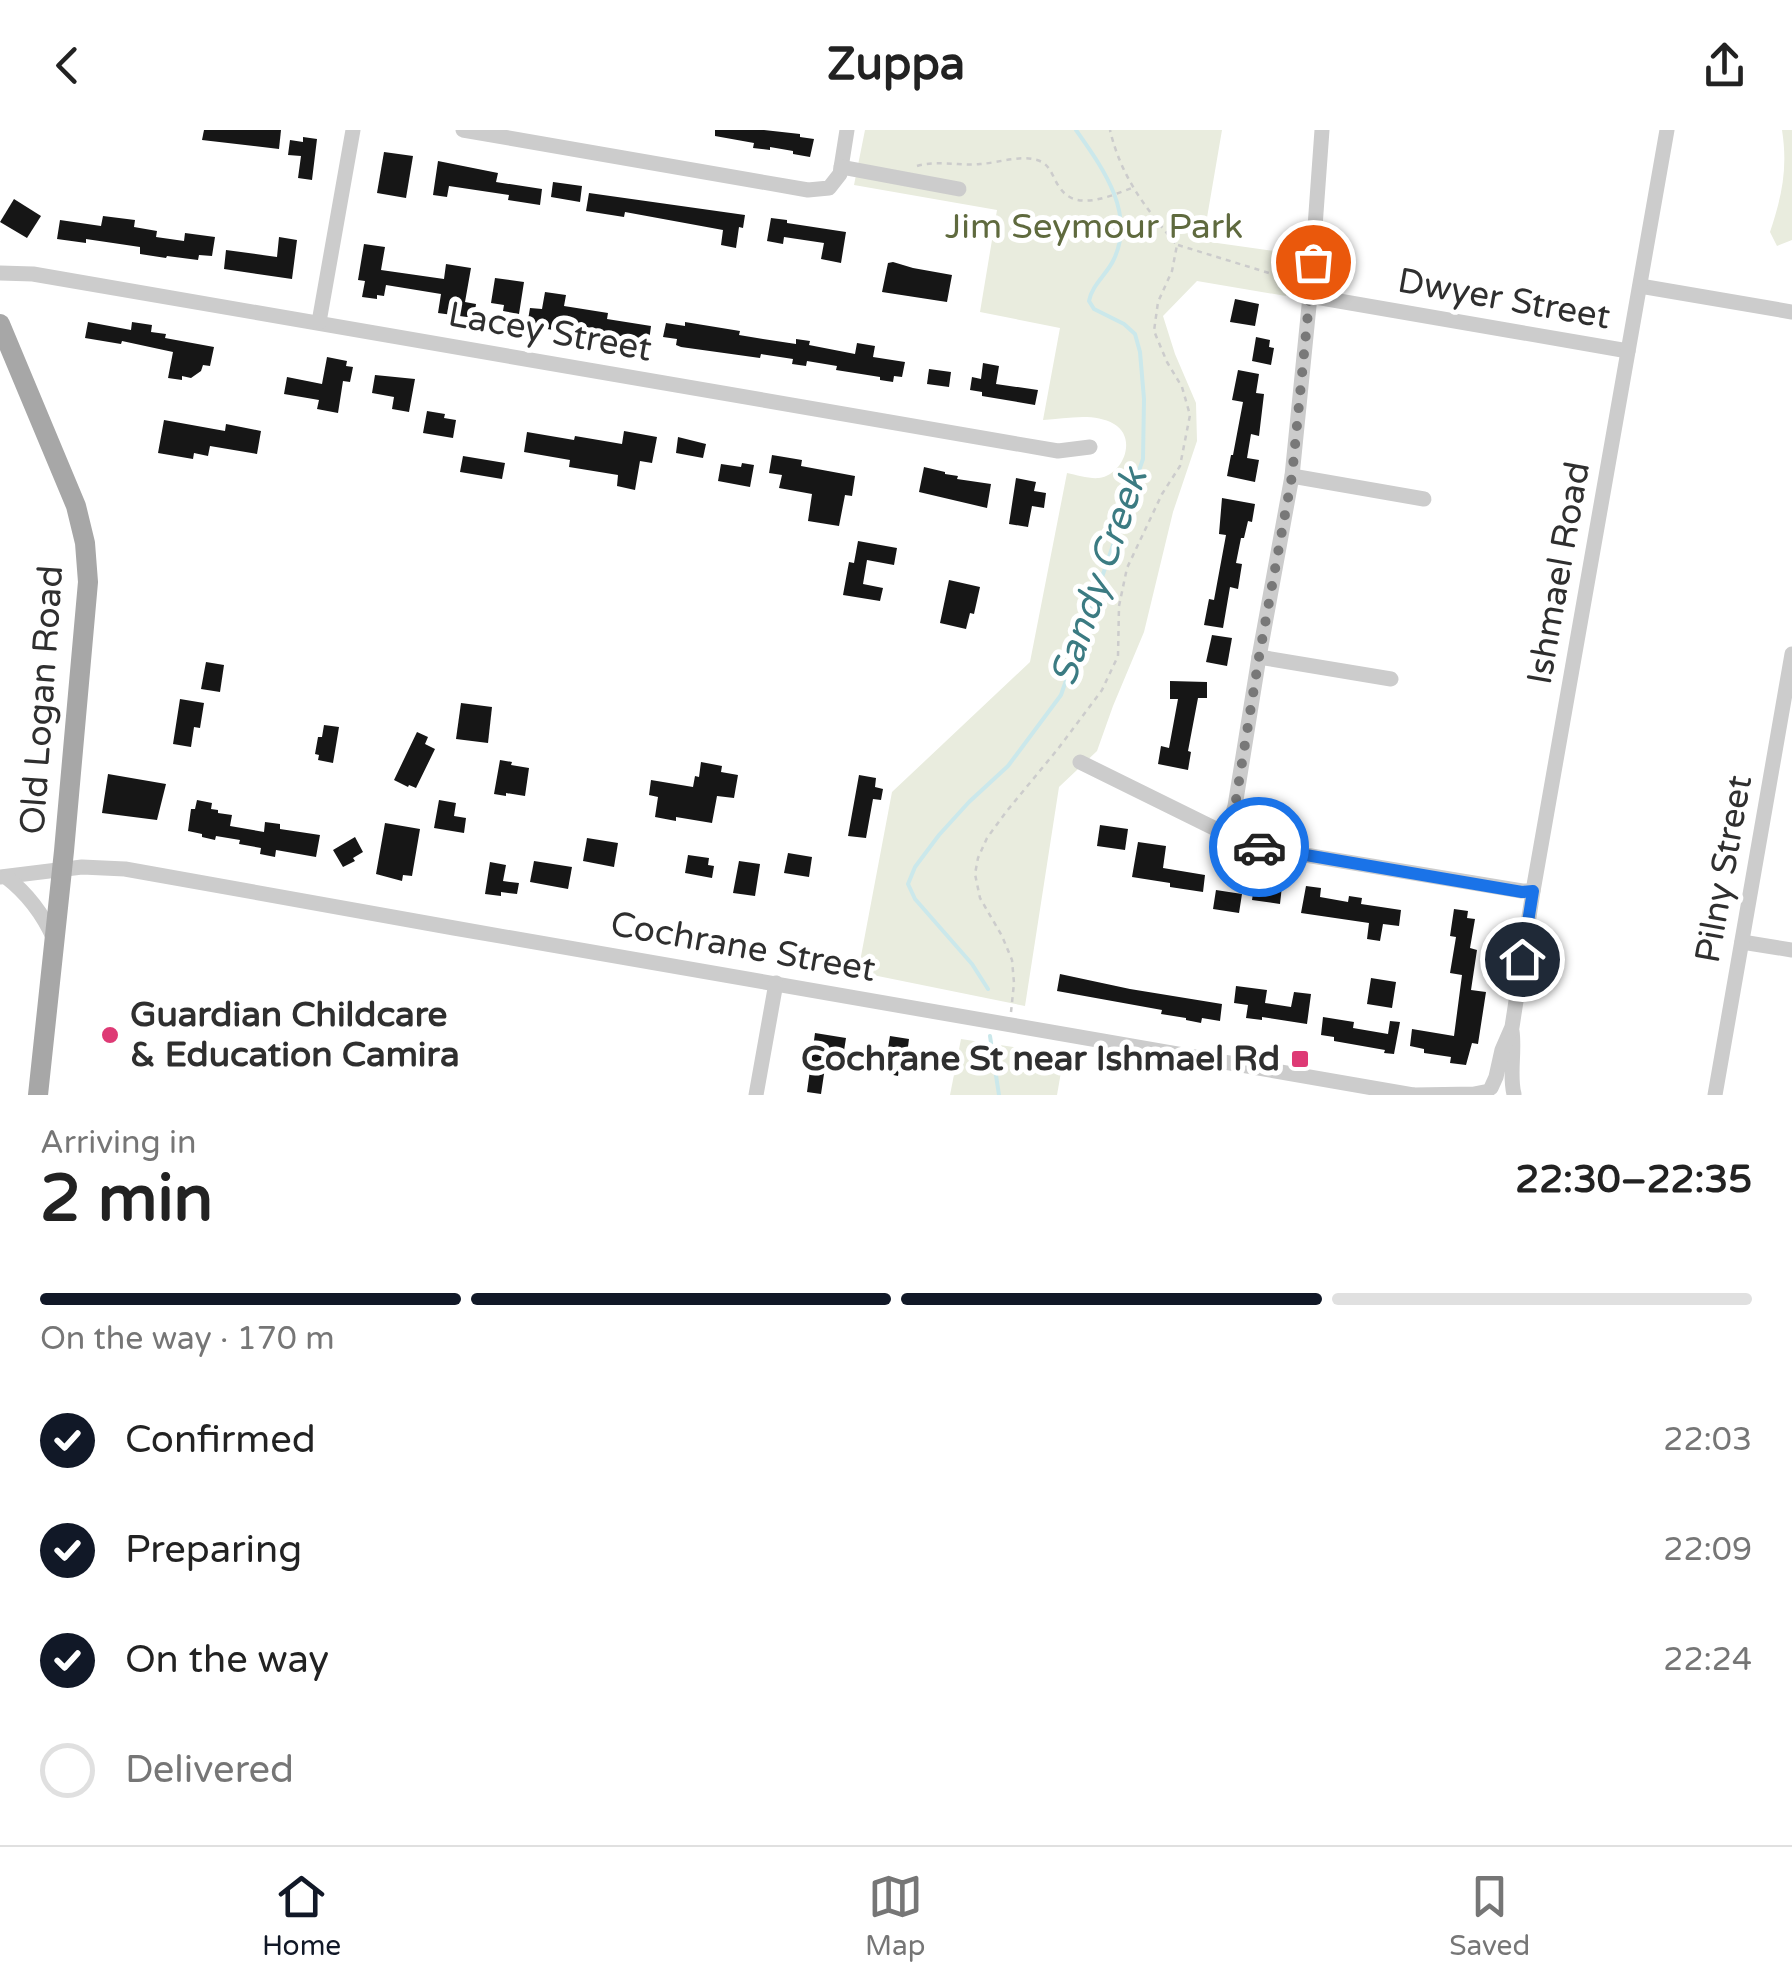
<!DOCTYPE html>
<meta charset="utf-8">
<style>
body{margin:0;font-family:"Varela Round",sans-serif;background:#f2f2f2;color:#222;height:100vh;display:flex;flex-direction:column;font-size:38px;white-space:nowrap}
*{box-sizing:border-box;margin:0}
p{font-size:32px;color:#767676}
.icon{flex:none;width:55px;height:55px;fill:none;stroke:currentColor;stroke-width:2;stroke-linecap:round;stroke-linejoin:round}
.map{position:relative;height:965px;overflow:hidden}
.side{display:flex;flex-direction:column;background:#fff;flex:1}
.side>*{flex:none}
.pin{position:absolute;display:grid;place-items:center;width:85px;height:85px;color:#fff;margin:-42px;border:5px solid #fff;border-radius:50%;box-shadow:0 2px 10px #0007}
.courier{position:absolute;display:grid;place-items:center;width:100px;height:100px;margin:-50px;border:8px solid #1a73e8;border-radius:50%;background:#fff;color:#222;box-shadow:0 2px 12px #0007}
.headline em{font-style:normal;font-weight:700}
.headline div{display:flex;flex-direction:column-reverse}
.headline{display:flex;align-items:center;justify-content:space-between;height:170px;padding:0 40px}
h1{font-size:65px;font-weight:700;line-height:75px}
.bar{display:grid;grid-template-columns:repeat(4,1fr);gap:15px 10px;align-content:center;height:120px;padding:0 40px}
.bar i{height:12px;border-radius:8px;background:#e0e0e0}
.bar .current{background:#111827}
.bar p{grid-column:span 4}
ol{padding:0 40px;list-style:none}
li{display:flex;align-items:center;gap:30px;height:110px}
li p{margin-inline-start:auto}
li .icon{padding:10px;border-radius:50%;background:#111827;color:#fff;stroke-width:4}
li:last-child{color:#767676}
li i{width:55px;height:55px;border:5px solid #e0e0e0;border-radius:50%}
header{display:flex;justify-content:space-between;align-items:center;height:130px;padding:0 40px;background:#fff;font-size:45px;font-weight:700}
.dock{display:flex;justify-content:space-around;align-items:center;height:140px;border-top:2px solid #e0e0e0;background:#fff;font-size:28px;color:#767676}
.dock a{display:grid;justify-items:center;gap:5px}
.dock .current{color:#111827}
.map>svg:first-child{display:block}
.green{fill:#e9ecde}
.lines{fill:none;stroke-linecap:round;stroke-linejoin:round}
.stream{stroke:#cbe8eb;stroke-width:4}
.building{fill:#161616}
.path{stroke:#ccc;stroke-width:2.5;stroke-dasharray:5 5;stroke-linecap:butt}
.minor{stroke:#ccc;stroke-width:15}
.major{stroke:#a7a7a7;stroke-width:20}
.done{stroke:#787878;stroke-width:10;stroke-dasharray:0 18}
.route{stroke:#1a73e8;stroke-width:12}
.poi-dot{fill:#de3a75;stroke:#fff;stroke-width:4}
.labels{text-anchor:middle;dominant-baseline:central;stroke-width:10;stroke-linejoin:round;paint-order:stroke}
.park-label{font-size:35px;fill:#5f6a3e;stroke:#fff}
.street-label{font-size:35px;fill:#2f2f2f;stroke:#fff}
.poi-label{font-size:35px;font-weight:bold;fill:#2f2f2f;stroke:#fff;text-anchor:start}
.water-label{font-size:38px;font-style:italic;fill:#3b7b82;stroke:#fff}
</style>
<header><svg class="icon" aria-label="back" viewBox="0 0 24 24"><path d="M15 5l-7 7 7 7"/></svg>Zuppa<svg class="icon" aria-label="share" viewBox="0 0 24 24"><path d="M12 15V3M7 8l5-5 5 5M5 13v7h14v-7"/></svg></header>
<div class="map">
<svg width="1792" height="965" viewBox="0 0 1792 965">
<rect width="100%" height="100%" fill="#fff"/>
<g class="green">
<path d="M865,0H1222L1203,111L1289,123L1286,166L1197,151L1163,186L1175,224L1196,273L1197,311L1173,382L1144,502L1113,576L1097,621L1059,657L1025,876L858,842L892,662L1030,532L1067,343C1077,345 1089,349 1099,348C1123,345 1138,308 1114,294C1093,282 1066,289 1043,290L1060,198L980,182L997,80L854,55Z"/>
<path d="M1782,0H1792V110L1777,116L1770,102C1782,66 1788,38 1782,0Z"/>
<path d="M961,909L1064,925L1057,965H950Z"/>
</g>
<g class="lines">
<g class="stream">
<path d="M988,859L972,834L915,769L908,754L915,737L939,705L969,672L1008,636L1061,565L1143,329L1144,269L1140,222L1135,204L1124,194L1094,179L1089,171C1092,155 1106,145 1113,131C1137,84 1102,37 1076,0"/>
<path d="M990,906L999,965"/>
</g>
</g>
<g class="building">
<path d="M204,0H281L279,19L202,10Z"/>
<path d="M715,0H764L800,4V7L814,9L810,27L793,24V21L770,17V20L753,18L754,13L715,6Z"/>
<path d="M303,7L317,9L312,50L298,48L301,26L288,25L290,10L303,12Z"/>
<path d="M384,22L413,26L406,68L377,63Z"/>
<path d="M438,31L498,43L496,52L542,59L540,75L508,70L509,65L449,56L447,67L433,65Z"/>
<path d="M553,52L582,56L580,72L551,67Z"/>
<path d="M589,63L745,85L743,98L739,97L736,118L721,115L723,100L625,82L624,87L586,81Z"/>
<path d="M14,69L41,86L27,108L0,92Z"/>
<path d="M103,86L135,90L134,97L157,101L156,107L184,111L185,103L215,107L212,126L199,125L198,130L167,126L166,128L140,124V117L86,109V113L57,109L60,90L101,96Z"/>
<path d="M771,88L787,90V93L846,102L841,133L821,129L824,113L784,107L783,114L767,111Z"/>
<path d="M279,107L297,110L292,149L224,139L226,120L277,127Z"/>
<path d="M364,114L385,117L381,140L444,149L446,134L471,138L465,172L476,174L474,188L438,183L441,164L386,155L384,166L377,165V169L362,167L365,151L358,150Z"/>
<path d="M893,132L913,138L952,145L947,172L882,162L888,133Z"/>
<path d="M495,148L524,152L519,184L503,181L504,175L491,173Z"/>
<path d="M545,162L566,165L564,176L608,183L607,189L651,196L649,211L561,196L560,201L527,196L530,178L542,179Z"/>
<path d="M1235,169L1259,174L1255,196L1230,192Z"/>
<path d="M88,192L131,200L132,192L152,195L151,202L166,204L165,208L214,217L210,236L203,235L201,241L191,248L182,246V250L168,248L173,222L122,211L121,214L85,208Z"/>
<path d="M685,192L740,201L739,205L763,209L796,214V209L810,211L809,215L855,224L857,213L875,216L873,227L905,232L902,247L894,246L893,252L880,250V247L836,240L837,236L807,231L806,236L792,234L793,229L761,224L760,228L681,217L676,215L677,209L663,207L666,193L685,196Z"/>
<path d="M1256,207L1270,210L1269,217L1274,218L1271,235L1252,231Z"/>
<path d="M327,227L347,231L346,236L353,237L350,252L343,251L338,283L317,279L319,270L284,264L287,247L322,254Z"/>
<path d="M983,233L999,236L996,254L1038,260L1035,275L982,266V262L970,260L972,247L981,249Z"/>
<path d="M929,239L951,242L949,257L927,254Z"/>
<path d="M1238,240L1259,244L1256,263L1264,264L1259,306L1251,304L1247,328L1259,330L1255,352L1227,346L1231,325H1233L1243,272L1232,270Z"/>
<path d="M375,245L415,249L409,282L392,279L394,267L372,263Z"/>
<path d="M427,281L445,284L444,288L456,290L453,308L423,303Z"/>
<path d="M164,290L225,301L226,294L261,301L257,324L210,316L208,326L194,323L193,329L158,323Z"/>
<path d="M624,301L657,307L652,333L640,331L635,360L617,356L618,345L569,337L570,330L524,322L527,302L574,310L575,306L622,314Z"/>
<path d="M678,307L706,314L703,328L676,323Z"/>
<path d="M772,325L802,330L801,336L855,346L852,366L845,365L839,396L808,391L812,364L779,358L782,345L769,343Z"/>
<path d="M463,326L505,333L502,349L460,342Z"/>
<path d="M742,333L754,335L750,357L718,351L721,334L741,337Z"/>
<path d="M924,337L945,342V344L958,346L957,349L991,354L987,378L919,362Z"/>
<path d="M1016,348L1036,352L1034,361L1046,363L1044,378L1032,376L1028,397L1009,394Z"/>
<path d="M1222,368L1255,374L1252,392L1248,391L1244,408H1241L1236,433L1242,434L1238,459L1230,457L1223,498L1204,495L1209,469L1214,470L1226,405L1219,404Z"/>
<path d="M858,411L897,418L894,435L867,430L863,454L883,458L880,471L843,465L849,432L854,433Z"/>
<path d="M949,450L980,457L974,484L970,483L966,499L940,493Z"/>
<path d="M1212,505L1232,508L1227,536L1206,532Z"/>
<path d="M206,532L224,535L220,562L201,559Z"/>
<path d="M1170,551L1207,552V568H1198L1188,621L1191,622L1188,640L1158,634L1161,616L1169,618L1178,569H1170Z"/>
<path d="M180,569L204,573L200,598L194,597L191,617L173,614Z"/>
<path d="M461,573L492,577L488,613L456,609Z"/>
<path d="M324,595L339,597L333,633L318,630L319,625L315,624L318,607H322Z"/>
<path d="M417,602L428,607L425,614L435,619L416,658L409,655L408,657L394,650Z"/>
<path d="M500,630L512,632L511,635L529,638L525,666L506,663V666L494,664Z"/>
<path d="M701,632L722,636L721,642L738,645L734,668L717,666L712,693L676,687V691L655,687L658,667L649,665L651,650L693,657L695,646L699,647Z"/>
<path d="M108,644L166,654L157,690L102,683Z"/>
<path d="M859,645L876,648L875,657L883,659L881,670L873,669L866,708L848,706Z"/>
<path d="M197,670L212,673L211,679L218,680V683L232,685L230,696L264,702L265,692L280,694V699L320,705L316,727L276,720L275,727L260,724L261,718L239,714L240,710L216,706L215,710L202,707V704L188,701L191,679H195Z"/>
<path d="M439,670L456,673L454,686L466,688L464,703L434,698Z"/>
<path d="M385,693L420,699L412,746L403,745L402,751L376,744Z"/>
<path d="M1100,695L1128,699L1125,720L1097,716Z"/>
<path d="M355,707L363,722L353,728L355,731L343,737L333,720Z"/>
<path d="M587,708L618,713L614,737L583,731Z"/>
<path d="M1138,712L1166,716L1163,738L1205,745L1203,762L1170,757V753L1132,747Z"/>
<path d="M788,723L812,727L809,747L784,743Z"/>
<path d="M688,725L709,728L708,735L714,736L712,748L685,743Z"/>
<path d="M534,731L572,737L568,759L530,752Z"/>
<path d="M739,731L760,734L755,766L733,763Z"/>
<path d="M490,732L506,735L503,751L519,753L517,764L501,762V766L485,764Z"/>
<path d="M1266,753L1282,756L1280,774L1252,770L1254,757L1265,758Z"/>
<path d="M1306,756L1321,758L1320,767L1348,772L1349,766L1362,768L1361,774L1401,780L1399,796L1383,794L1380,811L1367,809L1369,793L1301,783Z"/>
<path d="M1216,760L1242,764L1239,783L1213,779Z"/>
<path d="M1454,779L1468,781L1467,788L1475,789L1470,818L1477,820L1471,860L1486,862L1478,914L1472,913L1466,935L1450,933L1451,927L1424,923V919L1410,916L1412,899L1454,906L1462,845L1450,843L1456,807L1450,806Z"/>
<path d="M1060,844L1130,859L1222,874L1220,891L1202,888L1201,893L1186,890V888L1161,884L1162,880L1057,861Z"/>
<path d="M1371,848L1396,852L1392,878L1367,874Z"/>
<path d="M1236,856L1267,860L1265,873L1291,877L1294,862L1311,864L1307,894L1262,887V890L1246,888L1248,875L1234,873Z"/>
<path d="M1323,887L1354,892L1353,898L1388,904L1390,891L1400,892L1394,924L1384,923L1385,920L1334,911V907L1321,905Z"/>
<path d="M815,903L846,908L843,927L827,924L821,964L807,962Z"/>
<path d="M890,906L909,909L905,940L899,939L898,946L884,943Z"/>
</g>
<g class="lines">
<g class="path">
<path d="M917,36C937,30 959,36 980,34C999,33 1024,23 1042,32C1052,38 1053,49 1060,58C1076,82 1110,66 1132,58"/>
<path d="M1178,115L1295,151"/>
<path d="M1011,882L1014,853L1012,830L1002,806L980,768L975,744L978,728L987,708L1006,682L1057,620L1102,560L1118,526L1119,476L1127,438L1162,364L1180,336L1190,285L1182,257L1167,232L1154,201L1158,172L1172,141L1177,115C1146,79 1121,47 1110,0"/>
</g>
<g class="minor">
<path d="M463,0L808,60L829,58L840,44L847,0"/>
<path d="M841,37L959,59"/>
<path d="M0,143L33,144L1058,321L1090,317"/>
<path d="M1640,156L1792,182"/>
<path d="M1310,166L1628,221"/>
<path d="M319,192L353,0"/>
<path d="M1292,346L1424,369"/>
<path d="M1259,527L1391,549"/>
<path d="M1080,632L1226,704L1257,717L1522,761H1533"/>
<path d="M1226,704L1235,676L1259,527L1292,346L1310,166L1322,0"/>
<path d="M0,747L82,737L125,739L454,798L1413,965"/>
<path d="M6,747C28,764 43,784 54,809"/>
<path d="M1742,812L1792,820"/>
<path d="M1512,901C1515,921 1509,946 1514,964"/>
<path d="M1491,958L1496,947L1502,920L1512,897L1533,761L1667,0"/>
<path d="M756,965L776,853"/>
<path d="M1414,965L1474,964L1484,962"/>
<path d="M1715,965L1792,524"/>
</g>
<path class="major" d="M0,194L76,376L85,413L88,452L64,721L38,965"/>
</g>
<g class="lines">
<path class="done" d="M1259,717L1226,704L1235,676L1259,527L1292,346L1313,132"/>
<path class="route" d="M1259,717L1522,762L1533,761L1522,829"/>
</g>
<g class="poi-dot">
<circle cx="110" cy="905" r="10"/>
<rect x="1290" y="919" width="20" height="20" rx="5"/>
</g>
<g class="labels">
<g class="park-label">
<text x="1094" y="97">Jim Seymour Park</text>
</g>
<g class="street-label">
<text transform="translate(1504 169) rotate(10)">Dwyer Street</text>
<text transform="translate(550 202) rotate(10)">Lacey Street</text>
<text transform="translate(1559 443) rotate(-80)">Ishmael Road</text>
<text transform="translate(42 570) rotate(-86)">Old Logan Road</text>
<text transform="translate(1724 739) rotate(-80)">Pilny Street</text>
<text transform="translate(743 817) rotate(10)">Cochrane Street</text>
</g>
<g class="poi-label">
<text x="130" y="885">Guardian Childcare<tspan x="130" dy="40">&amp; Education Camira</tspan></text>
<text x="1280" y="929" text-anchor="end">Cochrane St near Ishmael Rd</text>
</g>
<g class="water-label">
<text transform="translate(1099 447) rotate(-71)">Sandy Creek</text>
</g>
</g>
</svg>
<div class="pin" style="left:1313px;top:132px;background:#ea580c"><svg class="icon" aria-label="bag" viewBox="0 0 24 24"><path d="M5 8h14l-1 12H6zM9 8a3 3 0 0 1 6 0"/></svg></div>
<div class="pin" style="left:1522px;top:829px;background:#1f2937"><svg class="icon" aria-label="home" viewBox="0 0 24 24"><path d="M3 11l9-7 9 7M6 9v11h12V9"/></svg></div>
<div class="courier" style="left:1259px;top:717px"><svg class="icon" aria-label="car" viewBox="0 0 24 24"><path d="M5 17H2v-5l4-1 3-4h7l3 4 3 1v5h-3M9 17h6M6 11h13"/><circle cx="7" cy="17" r="2"/><circle cx="17" cy="17" r="2"/></svg></div>
</div>
<section class="side">
<div class="headline"><div><h1>2 min</h1><p>Arriving in</p></div><em>22:30–22:35</em></div>
<div class="bar"><i class="current"></i><i class="current"></i><i class="current"></i><i></i><p>On the way · 170 m</p></div>
<ol>
<li><svg class="icon" aria-label="check" viewBox="0 0 24 24"><path d="M5 12l5 5 9-10"/></svg>Confirmed<p>22:03</p></li>
<li><svg class="icon" aria-label="check" viewBox="0 0 24 24"><path d="M5 12l5 5 9-10"/></svg>Preparing<p>22:09</p></li>
<li><svg class="icon" aria-label="check" viewBox="0 0 24 24"><path d="M5 12l5 5 9-10"/></svg>On the way<p>22:24</p></li>
<li><i></i>Delivered</li>
</ol>
</section>
<nav class="dock">
<a class="current"><svg class="icon" aria-label="home" viewBox="0 0 24 24"><path d="M3 11l9-7 9 7M6 9v11h12V9"/></svg>Home</a>
<a><svg class="icon" aria-label="map" viewBox="0 0 24 24"><path d="M3 6l6-2 6 2 6-2v14l-6 2-6-2-6 2zM9 4v14M15 6v14"/></svg>Map</a>
<a><svg class="icon" aria-label="saved" viewBox="0 0 24 24"><path d="M7 4h10v16l-5-4-5 4z"/></svg>Saved</a>
</nav>
